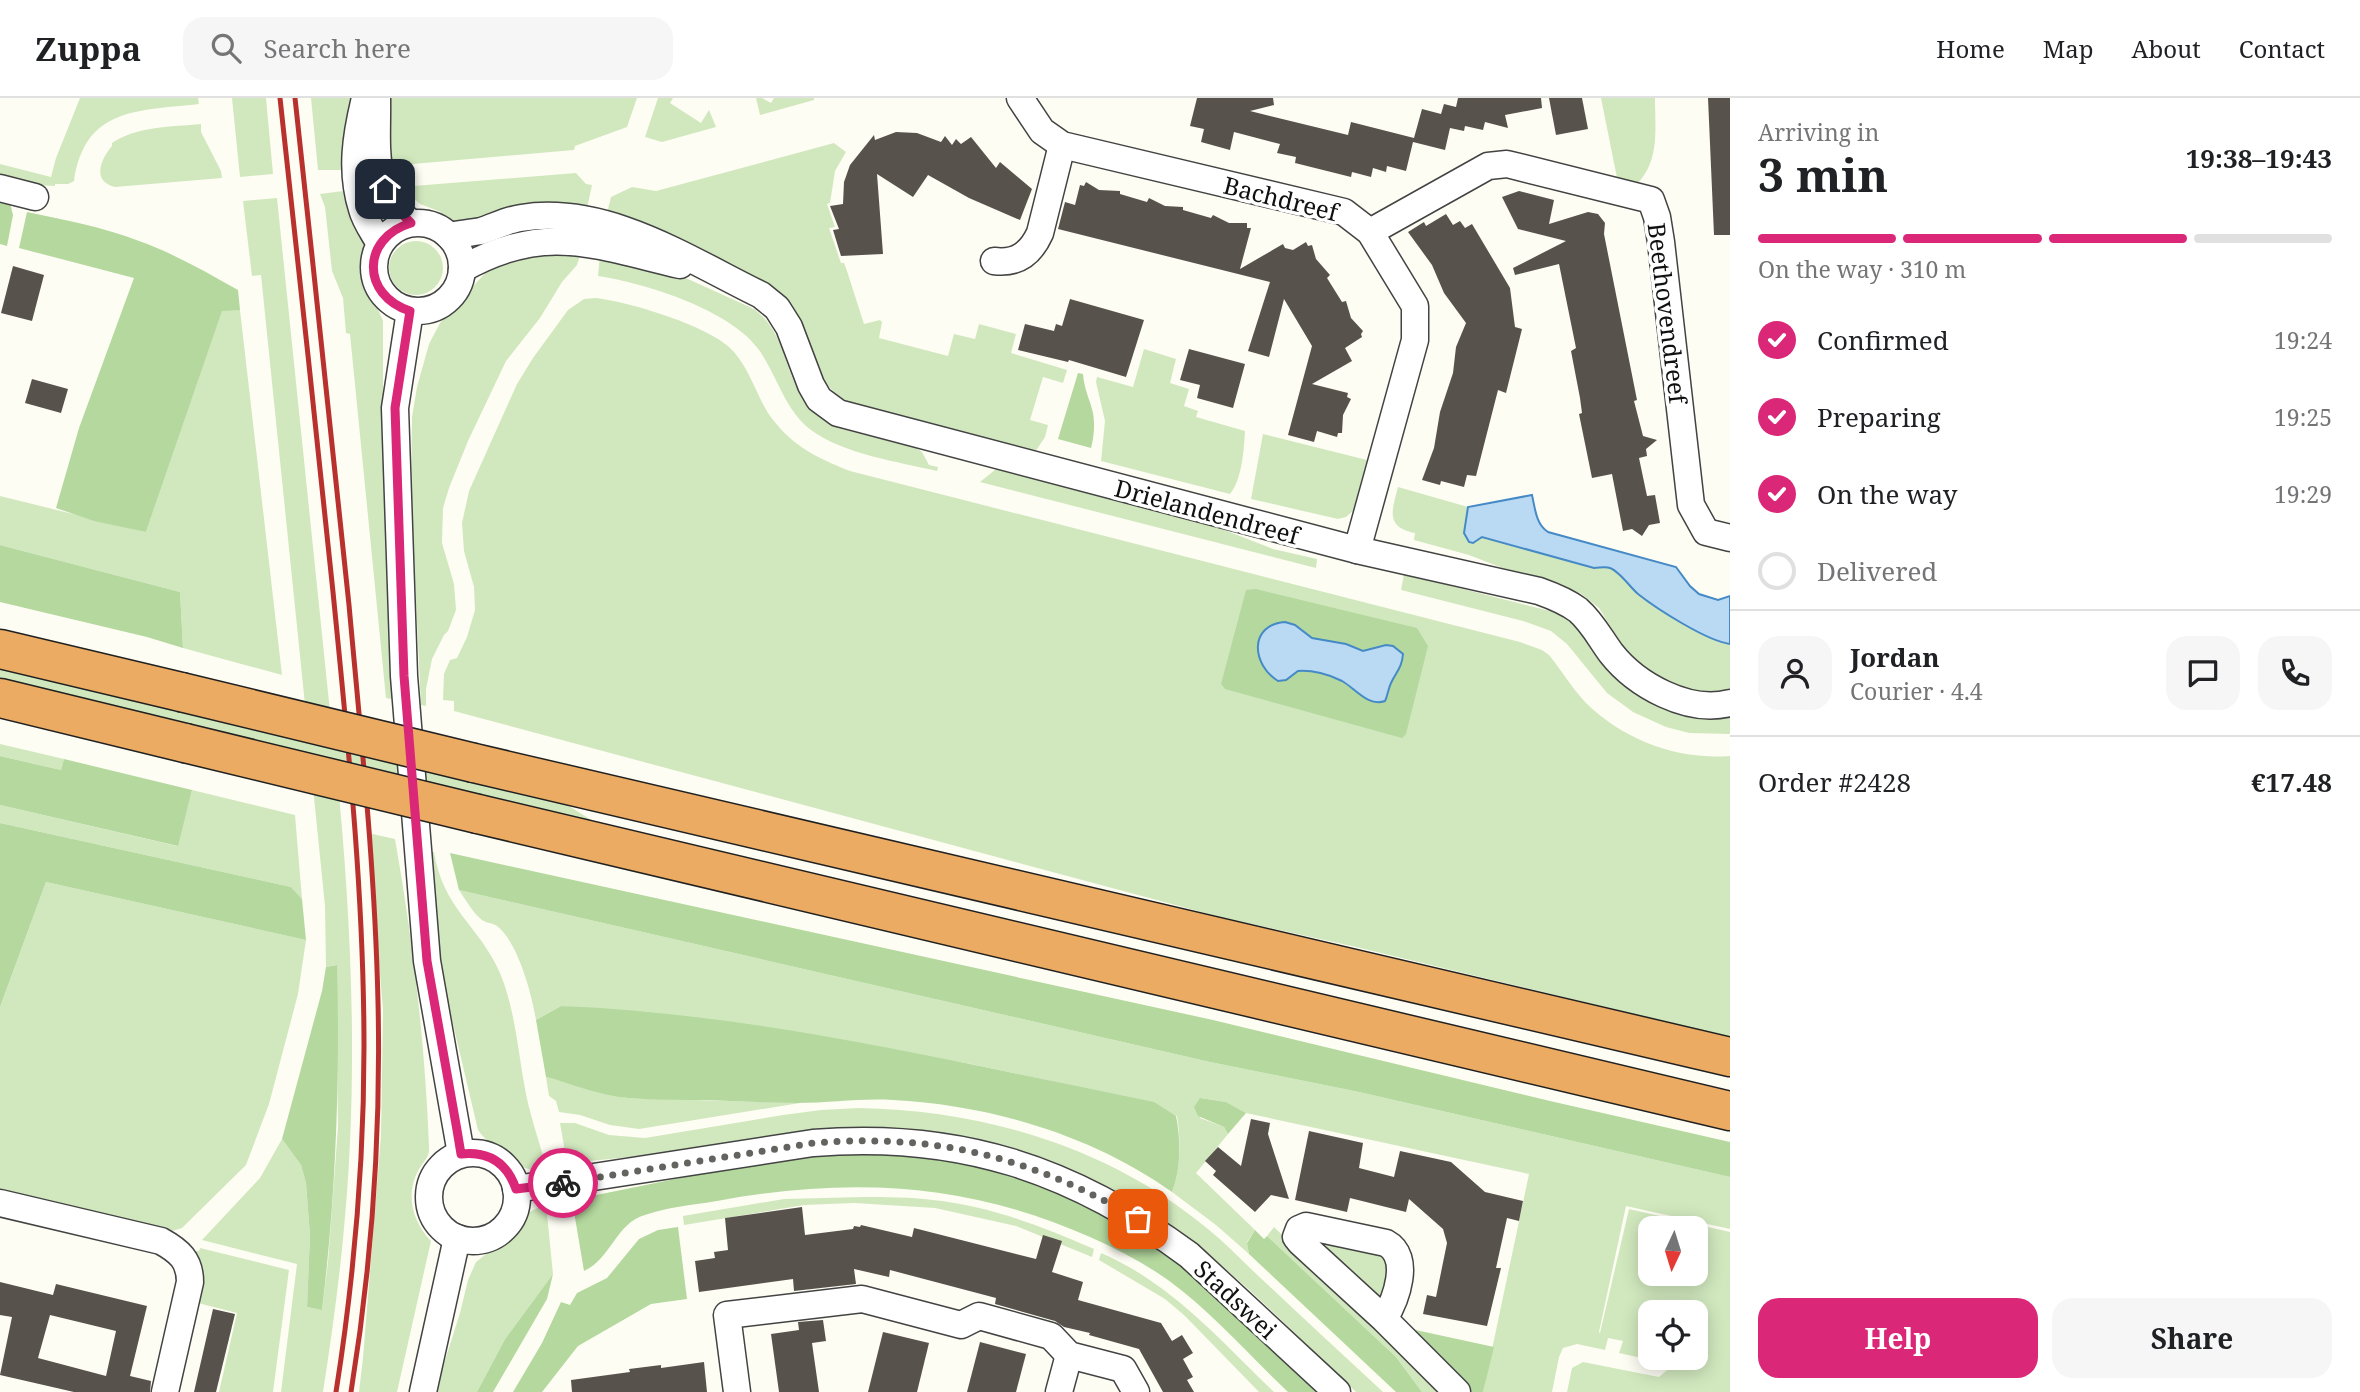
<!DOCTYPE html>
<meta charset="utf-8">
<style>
body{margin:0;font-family:"Noto Serif",serif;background:#f6f6f6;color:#202124;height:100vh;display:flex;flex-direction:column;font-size:26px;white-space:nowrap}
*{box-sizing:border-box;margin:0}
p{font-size:23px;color:#757577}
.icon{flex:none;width:38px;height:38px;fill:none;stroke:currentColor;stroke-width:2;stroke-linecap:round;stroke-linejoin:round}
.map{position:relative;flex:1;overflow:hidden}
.panel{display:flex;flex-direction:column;background:#fff;width:630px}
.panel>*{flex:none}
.needle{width:46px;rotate:184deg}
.controls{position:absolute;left:1638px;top:1118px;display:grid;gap:14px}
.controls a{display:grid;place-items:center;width:70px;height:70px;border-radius:14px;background:#fff;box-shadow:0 4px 18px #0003;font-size:35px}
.pin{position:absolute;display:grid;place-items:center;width:60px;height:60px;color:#fff;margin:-30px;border-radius:14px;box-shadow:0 4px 10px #0006}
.courier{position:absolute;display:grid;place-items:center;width:70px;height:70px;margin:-35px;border:5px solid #db2777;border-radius:50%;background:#fff;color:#222;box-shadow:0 2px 9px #0007}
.headline em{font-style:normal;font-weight:700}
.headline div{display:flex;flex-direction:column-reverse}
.headline{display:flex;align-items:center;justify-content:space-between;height:119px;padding:0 28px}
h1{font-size:46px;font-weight:700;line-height:52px}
.bar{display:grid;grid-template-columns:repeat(4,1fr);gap:10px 7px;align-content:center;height:84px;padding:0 28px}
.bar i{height:9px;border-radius:5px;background:#e0e0e0}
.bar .current{background:#db2777}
.bar p{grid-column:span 4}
.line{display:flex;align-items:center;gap:18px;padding:0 28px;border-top:2px solid #e0e0e0}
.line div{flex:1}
.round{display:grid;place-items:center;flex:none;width:74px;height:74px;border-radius:21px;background:#f6f6f6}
ol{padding:0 28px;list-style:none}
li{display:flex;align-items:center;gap:21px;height:77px}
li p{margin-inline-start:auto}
li .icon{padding:7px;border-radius:50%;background:#db2777;color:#fff;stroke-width:4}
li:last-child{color:#757577}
li i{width:38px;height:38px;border:4px solid #e0e0e0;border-radius:50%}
.button{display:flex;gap:14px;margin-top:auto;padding:14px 28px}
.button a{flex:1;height:80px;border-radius:21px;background:#db2777;color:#fff;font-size:28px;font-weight:700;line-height:80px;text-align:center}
.button a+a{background:#f6f6f6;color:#202124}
header{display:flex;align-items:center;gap:42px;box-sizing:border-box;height:98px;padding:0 35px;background:#fff;border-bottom:2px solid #e0e0e0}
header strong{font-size:33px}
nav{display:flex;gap:38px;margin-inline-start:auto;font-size:24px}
.search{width:490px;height:63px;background:#f6f6f6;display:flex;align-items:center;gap:18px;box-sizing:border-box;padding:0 24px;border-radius:21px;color:#757577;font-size:26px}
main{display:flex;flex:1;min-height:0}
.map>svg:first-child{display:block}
.green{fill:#d1e8be;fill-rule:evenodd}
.forest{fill:#b4d89e;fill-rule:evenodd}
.water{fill:#badaf3;stroke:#458ac6;stroke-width:2}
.building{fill:#58524d;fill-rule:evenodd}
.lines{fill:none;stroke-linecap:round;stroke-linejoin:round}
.minor-casing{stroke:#434343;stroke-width:29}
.highway-casing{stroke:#212121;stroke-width:41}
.minor{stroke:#fff;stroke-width:26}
.highway{stroke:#ecab63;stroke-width:38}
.rail{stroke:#b9312f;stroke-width:5}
.highway-bridge-casing{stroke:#212121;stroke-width:41;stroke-linecap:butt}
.highway-bridge{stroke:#ecab63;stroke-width:38}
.done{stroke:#63635f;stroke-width:7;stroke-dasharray:0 12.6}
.route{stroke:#db2777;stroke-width:9}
.labels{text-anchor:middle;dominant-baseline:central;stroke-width:7;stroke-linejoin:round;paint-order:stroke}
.street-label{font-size:24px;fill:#101010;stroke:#fff}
</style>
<header>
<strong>Zuppa</strong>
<div class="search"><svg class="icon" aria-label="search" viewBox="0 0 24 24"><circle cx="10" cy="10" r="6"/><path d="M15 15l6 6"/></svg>Search here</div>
<nav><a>Home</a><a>Map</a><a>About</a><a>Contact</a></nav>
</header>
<main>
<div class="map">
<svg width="1730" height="1294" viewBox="0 0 1730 1294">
<rect width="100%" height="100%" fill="#fefdf3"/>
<g class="green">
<path d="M80,0H198L199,6C138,13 85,9 74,83L68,86H55V88L0,85V66L51,79L56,60Z"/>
<path d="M232,0H266L273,76L240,79Z"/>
<path d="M311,0H357L348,72H318Z"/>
<path d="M386,0H637L627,29L575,48L574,52L390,68Z"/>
<path d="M658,0H673L670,5L701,25L709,12L716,29L662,44L645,39Z"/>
<path d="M756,0H762L771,5L774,0H814V2L760,17Z"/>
<path d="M1601,0H1655C1655,31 1660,61 1638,85L1617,80Z"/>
<path d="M201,26V34L221,73L222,80L115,89C91,83 101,61 112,48V45C137,28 171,29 201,26Z"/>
<path d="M834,45L846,54L835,73L830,105L827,106L835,129L829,130L841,165H844L847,173L864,226L880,222L882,224L879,240L948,258L954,236L975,241L979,226L1016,236L1011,255L1067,272L1063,285L1043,279L1030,322L1048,327L1045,339L1035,354L849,305C818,287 814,261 803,229L606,119L611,99L632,89L656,93Z"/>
<path d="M576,75L586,86L592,87L586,115L454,124L441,119V114L420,106L401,89Z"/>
<path d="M351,92L364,145L363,176L383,223V338L396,602L386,600L350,236L346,235L343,200L332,173L325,109L320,96Z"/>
<path d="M277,100L333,643L545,693L604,730L336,666C352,823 359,983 343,1141C338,1192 331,1243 323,1294H281L297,1166L202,1142L260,1080L282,1041L301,1067L306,1085L310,1137L307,1209L322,1212L328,1164L338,1029L336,867L326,869L325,808L310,660L0,586V564L308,636L261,177L252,178L243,103Z"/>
<circle cx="416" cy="170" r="27"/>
<path d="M523,155L580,157L577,167L562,184L540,220L506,263L468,343L449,390L443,410L442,445L454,486L456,512L448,533L444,537L432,561L426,591V608L421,607L411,399L412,319L417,289L429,246L440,225L487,173Z"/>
<path d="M600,157L677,176L754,211C779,230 782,254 793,281C801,303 821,321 842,331L916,350L922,354L929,367L938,369L937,373C899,364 843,356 811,332C784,311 778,279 759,252C731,212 645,185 598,178Z"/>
<path d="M595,200C627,203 714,229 734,254C749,271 756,295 768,315C790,347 815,359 850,373L1520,544L1542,552L1549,557C1562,573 1572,590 1586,605C1624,642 1677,662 1730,658V939L1356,849L1220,819L454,613V603L443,602L444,576L450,562L457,560L467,539L475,512L474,489L464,453L462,425L469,393L517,286L533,260L568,212L584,201Z"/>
<path d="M222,212H240L282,577L183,550L180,494L0,447V398L146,434Z"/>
<path d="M1144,251L1176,261L1170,285L1189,291L1184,308L1198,313L1196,319L1245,333C1244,351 1242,382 1230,396L1101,363L1105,323L1096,284L1097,279L1133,289Z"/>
<path d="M1263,336L1367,362L1353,413L1346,419L1338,421L1251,401Z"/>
<path d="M996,371L1214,428L1273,451L1317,461L1316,470L980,384Z"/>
<path d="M1398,389L1468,409L1464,435L1474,445L1482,439L1594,470C1599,470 1605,468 1610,470C1619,473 1630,489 1638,496C1657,510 1708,543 1730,546V595L1698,594L1680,590L1646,572L1620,544L1599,510L1580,495L1523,478L1469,457L1414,442L1415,435C1385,429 1392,412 1398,389Z"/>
<path d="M1404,476L1558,515C1584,531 1589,550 1608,572C1638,607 1685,623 1730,620V636L1689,635L1666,629L1633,614L1607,595L1567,546L1551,533L1523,523L1401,492Z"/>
<path d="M0,646L64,661L61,672L0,658Z"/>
<path d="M192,692L295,717L302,801L291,789L0,725V707L177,748Z"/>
<path d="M368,735L395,741C413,842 425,945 429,1048C430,1059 425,1061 419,1071C405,1096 412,1123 431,1143L397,1294H359L363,1260L381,1037L383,912Z"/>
<path d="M429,753L434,754C443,811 479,827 500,875C516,914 518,956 526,996C531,1021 540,1045 546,1069C541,1070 534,1072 529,1071C515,1069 485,1043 478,1032L440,871Z"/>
<path d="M46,784L306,842L298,896L269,1006L246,1067L182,1130L169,1134L0,1093V909Z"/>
<path d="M459,792L1210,964L1359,994L1730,1079V1131L1626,1108L1599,1234L1600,1235L1629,1111L1730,1134V1294H1567L1572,1270L1583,1264L1659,1279L1673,1267L1619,1255L1623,1243L1608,1240L1605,1252L1577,1246L1563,1250L1559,1259L1552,1294H1483L1529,1076L1246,1015L1226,1004L1200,1000V1020L1224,1029L1228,1036L1196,1075L1255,1132L1247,1144L1249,1156L1216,1127L1172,1094C1181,1070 1181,1043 1177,1018L1056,984L971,966L765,929L561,908L536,922C532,897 518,844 497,828C493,825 486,825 482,822C473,815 465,801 459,792ZM1650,1130H1696V1176H1650ZM1650,1214H1696V1260H1650Z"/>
<path d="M546,979L626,1000L800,1005L639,1031L610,1027L580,1017L559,1014L556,1003L549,998Z"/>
<path d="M859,1010C985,1012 1111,1050 1208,1131C1229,1148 1247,1168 1267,1186C1305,1222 1344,1258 1383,1294H1356C1305,1246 1251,1189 1196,1147C1097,1070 972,1025 846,1030C786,1033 727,1046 667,1054C634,1059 601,1062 567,1065L560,1025H575L609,1037L645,1040L783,1017L821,1012Z"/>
<path d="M863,1099C886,1099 910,1099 933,1102C989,1108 1042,1128 1094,1151L1092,1159L1016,1128L935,1110L854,1105L804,1107L684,1127L683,1118L784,1101Z"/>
<path d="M546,1106L553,1176L505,1241L477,1294H435L460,1215L468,1182L476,1164L510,1137L527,1115Z"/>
<path d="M1274,1129L1446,1294H1422L1396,1259L1267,1138Z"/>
<path d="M1330,1142L1380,1154L1392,1170L1384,1192L1379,1198L1369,1197L1327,1157L1325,1146Z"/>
<path d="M200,1150L289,1172L273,1294H219L237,1215L198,1205L204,1178L196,1153H199Z"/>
<path d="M1101,1155C1171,1185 1220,1242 1274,1294H1259L1185,1218L1165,1201L1099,1162Z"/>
</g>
<g class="forest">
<path d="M0,98L9,101L13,117L7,148L0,146Z"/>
<path d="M27,114C65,122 103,129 139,143C173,155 206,174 238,192L240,212L222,213L146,434L94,423L56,410L79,330L134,180L19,150Z"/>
<path d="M1078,275L1083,276C1084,291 1090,302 1093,315C1095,327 1094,339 1091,350L1058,341Z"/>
<path d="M0,447L180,494L183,550L147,539L0,504Z"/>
<path d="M1256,491L1417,530L1428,548L1406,636L1402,640L1225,591L1221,586L1246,492ZM1301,530L1312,540L1346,546L1362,553L1381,548L1391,584L1388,599L1369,603C1348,588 1317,562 1290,577Z"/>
<path d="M0,658L61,672L64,661L192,692L178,748L0,707Z"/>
<path d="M0,725L291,789L302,801L306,842L46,784L0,909Z"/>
<path d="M450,755L1213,922L1550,1003L1730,1044V1079L1359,994L1210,964L459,792Z"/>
<path d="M337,867C340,982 336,1097 322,1212L307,1209L310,1137L306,1085L301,1067L282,1041L322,893L326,869Z"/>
<path d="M561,908C761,916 958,965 1154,1004L1176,1018C1181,1042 1181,1071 1172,1094C1092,1037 990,1007 893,1002C861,1000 830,1005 798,1005C768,1005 738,1003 708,1002C681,1002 655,1002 628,1000C601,998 573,986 546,979L536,922Z"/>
<path d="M1200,1000L1226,1004L1246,1015L1228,1036L1224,1029L1198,1018L1194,1009Z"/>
<path d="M848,1054L930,1057L1009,1075L1079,1102L1172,1158L1319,1294H1288C1249,1257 1212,1214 1168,1182C1144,1165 1117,1151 1090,1139C967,1084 848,1079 717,1103C693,1107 668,1109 645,1117C616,1125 611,1161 584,1173L572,1102L739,1068Z"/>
<path d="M678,1129L687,1201L651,1206L578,1248L542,1294H513L542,1245L561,1204L570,1207L577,1195L607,1180L639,1141L658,1132Z"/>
<path d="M1255,1132L1264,1141L1267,1138L1396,1259L1422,1294H1396L1249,1156L1247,1145Z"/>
<path d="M553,1176L547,1201L493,1294H477L505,1241Z"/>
<path d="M1411,1231L1494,1249L1483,1294H1468Z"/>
</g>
<g class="water">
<path d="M1532,397C1535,410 1536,427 1548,434L1676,469L1690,488L1699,496L1718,502L1730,498V546C1707,543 1657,511 1638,496C1630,489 1619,473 1610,470C1605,468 1599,470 1594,470L1482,439L1473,445L1469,444L1464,435L1468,409Z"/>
<path d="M1285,524L1295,527L1312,540L1346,546L1363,553L1386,547L1393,548L1403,556C1402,570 1396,574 1391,585C1388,591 1388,597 1385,603C1368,609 1356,591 1342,583C1329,576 1312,572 1298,573L1286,582L1278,583C1252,567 1248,527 1285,524Z"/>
</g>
<g class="building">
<path d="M1197,0H1273L1274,7L1250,13L1348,37L1351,24L1414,40L1422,11L1441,16L1444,6L1456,9L1458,0H1541L1542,10L1505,17L1508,30L1485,24L1483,32L1465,28L1464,33L1450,30L1445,52L1413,44L1406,73L1387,68L1386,74L1373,70L1371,79L1352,74L1351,79L1295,65L1296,59L1277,55L1280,46L1234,34L1230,52L1201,44L1204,31L1190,28Z"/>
<path d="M1549,0H1582L1588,31L1556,37Z"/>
<path d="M1708,0H1730V137H1714Z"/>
<path d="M896,34L917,35L941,44L945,38L952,47L956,41L961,46L971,39L996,70L1000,64L1032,91L1020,122L969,100L928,77L913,99L877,76L883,156L841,158L833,132L839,131L830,108L843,106L844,84L850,67L874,37L875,42Z"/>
<path d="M1086,84L1099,92L1120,93V96L1147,104L1149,100L1165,108L1183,109V112L1211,120L1213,117L1229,125H1247V130H1251L1240,171L1283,146L1285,150L1293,152L1306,144L1308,148L1312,147L1316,161L1330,177L1327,180L1342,204L1346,203L1351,220L1363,233L1361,236L1362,239L1345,250L1352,263L1312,286L1348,295L1347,299L1351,301L1343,317L1342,335H1338L1337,339L1317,333L1314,344L1288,337L1312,248L1284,201L1269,259L1248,253L1270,184L1058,131L1065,104L1075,107L1080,87L1084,88Z"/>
<path d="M1519,93L1554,102L1549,126L1588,114L1598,116L1605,125L1604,136L1637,302L1634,303L1643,338L1657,342L1646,351L1647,358L1639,360L1647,398L1655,397L1660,425L1649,427L1642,438L1632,431L1623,433L1612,376L1592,380L1579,316L1582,315L1580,300L1571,253L1576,250L1559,166L1515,177L1513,170L1566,143L1518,131L1502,99Z"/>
<path d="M1446,116L1453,127L1460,123L1465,130L1472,126L1510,190L1515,229L1522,231L1506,295L1498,292L1476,378L1467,377L1464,389L1441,383L1440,387L1422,382L1434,350L1440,314L1453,275L1456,249L1466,225L1444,195L1432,167L1408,134L1424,124L1426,128Z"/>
<path d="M13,168L44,177L32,223L1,215Z"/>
<path d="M1070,201L1144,222L1126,279L1069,262L1068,264L1018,252L1025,226L1054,233L1056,226L1062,228Z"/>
<path d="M1189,251L1245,266L1233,310L1197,300L1200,287L1180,282Z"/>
<path d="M32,281L68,291L61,315L25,305Z"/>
<path d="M1251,1021L1270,1025L1268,1036L1289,1101L1271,1097L1255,1114L1213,1077L1216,1073L1205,1063L1218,1049L1241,1068Z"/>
<path d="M1309,1033L1363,1045L1359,1070L1394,1079L1400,1053L1451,1064L1485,1094L1523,1103L1519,1123L1507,1120L1496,1170H1501L1487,1228L1423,1216L1427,1197L1436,1199L1447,1145L1443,1131L1409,1101L1406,1114L1350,1100L1347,1114L1295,1102Z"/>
<path d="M802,1109L805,1137L853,1131L854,1128L860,1129L861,1127L912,1139L914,1130L1036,1161L1043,1137L1062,1143L1052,1174L1083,1184L1078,1202L1161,1225L1172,1243L1182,1237L1193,1255L1183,1261L1193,1279L1187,1282L1194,1294H1163L1139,1251L1089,1237L1090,1235L1064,1229L1055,1223L995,1206L996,1200L890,1172L889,1179L854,1171L856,1186L794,1193L793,1181L699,1194L695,1163L715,1160L714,1154L728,1152L725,1120Z"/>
<path d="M0,1184L53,1197L56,1186L147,1208L130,1278L151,1283L150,1294H74L0,1277L12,1219L0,1217ZM50,1217L116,1233L106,1278L38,1260Z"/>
<path d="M213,1211L235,1216L216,1294H194Z"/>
<path d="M823,1222L826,1243L812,1245L819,1294H779L771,1236L799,1232L798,1224Z"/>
<path d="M883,1234L929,1245L917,1294H868Z"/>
<path d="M980,1244L1026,1256L1016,1294H967Z"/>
<path d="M704,1264L707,1294H572L571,1282L630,1274L629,1271L661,1267V1270Z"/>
</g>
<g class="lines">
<g class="minor-casing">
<g id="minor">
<path d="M365,0C356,37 350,73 362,111C365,123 374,135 380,146"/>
<path d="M377,0C378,48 369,91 411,125"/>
<path d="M1020,0L1042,33L1062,47L1344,114L1370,134L1415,208V242L1357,452"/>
<path d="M0,90L35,99"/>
<circle cx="418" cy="169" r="44"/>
<path d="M1370,134L1488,68L1507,66L1651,102L1657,119L1661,144L1691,407L1706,434L1730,440"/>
<path d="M449,138C459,136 470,135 481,133C494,129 507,122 521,120C606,106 689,162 761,197L777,210L789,229L811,287L819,301L838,315L1357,452L1539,493C1553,498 1566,503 1578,512C1592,524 1600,540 1611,555C1636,587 1688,616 1730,605"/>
<path d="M994,163C1017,166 1031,155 1040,135L1062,47"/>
<path d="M462,171C545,124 594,147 680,167"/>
<path d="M410,213L395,310L404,578L427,863L461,1056"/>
<circle cx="473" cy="1099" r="44"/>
<path d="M516,1091L813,1045C958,1033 1073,1071 1189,1157L1337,1294"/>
<path d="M0,1105L161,1143C179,1153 190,1162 190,1184L165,1294"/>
<path d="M1384,1221C1396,1202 1412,1159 1386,1145L1306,1128L1299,1131L1296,1139L1300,1144L1384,1221L1457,1294"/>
<path d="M423,1294L457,1140"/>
<path d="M737,1294L727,1217L862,1201L961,1227L979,1218L1051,1238L1069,1257L1123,1271L1136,1294"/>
<path d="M1059,1294L1069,1257"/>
</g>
</g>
<g class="highway-casing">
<g id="highway">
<path d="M0,551L181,594"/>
<path d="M0,600L185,645"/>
<path d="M474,665L1730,959"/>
<path d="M478,716L1730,1013"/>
</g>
</g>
<use href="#minor" class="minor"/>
<use href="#highway" class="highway"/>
<g class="rail">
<path d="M280,0C298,165 316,329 333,494C348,645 364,797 364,949C364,1065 354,1180 336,1294"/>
<path d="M295,0C313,169 332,338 349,507C361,639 375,771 378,904C381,1034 372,1165 351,1294"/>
</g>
<g class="highway-bridge-casing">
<g id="highway-bridge">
<path d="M181,594L474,665"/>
<path d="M185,645L478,716"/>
</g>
</g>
<use href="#highway-bridge" class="highway-bridge"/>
</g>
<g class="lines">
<path class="done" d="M563,1085L813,1045C937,1035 1030,1059 1138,1121"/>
<path class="route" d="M385,91L392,106L411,125C361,140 361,197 410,213L395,310L404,578L427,863L457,1032L461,1056C489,1053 507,1065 516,1091L563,1085"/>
</g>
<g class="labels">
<g class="street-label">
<text transform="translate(1281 100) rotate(14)">Bachdreef</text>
<text transform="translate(1668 215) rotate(83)">Beethovendreef</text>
<text transform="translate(1207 413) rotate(15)">Drielandendreef</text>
<text transform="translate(1236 1201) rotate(43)">Stadswei</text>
</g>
</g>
</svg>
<div class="controls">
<a><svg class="needle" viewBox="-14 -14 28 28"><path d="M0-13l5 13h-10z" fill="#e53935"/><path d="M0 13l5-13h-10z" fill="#757577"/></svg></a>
<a><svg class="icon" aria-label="locate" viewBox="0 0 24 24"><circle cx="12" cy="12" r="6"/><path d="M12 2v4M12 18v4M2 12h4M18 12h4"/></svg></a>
</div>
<div class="pin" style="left:1138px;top:1121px;background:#ea580c"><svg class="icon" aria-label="bag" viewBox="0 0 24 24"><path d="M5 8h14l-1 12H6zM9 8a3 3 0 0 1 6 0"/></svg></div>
<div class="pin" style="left:385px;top:91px;background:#1f2937"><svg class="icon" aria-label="home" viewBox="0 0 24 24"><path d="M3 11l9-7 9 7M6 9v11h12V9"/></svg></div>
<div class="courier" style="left:563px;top:1085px"><svg class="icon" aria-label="bike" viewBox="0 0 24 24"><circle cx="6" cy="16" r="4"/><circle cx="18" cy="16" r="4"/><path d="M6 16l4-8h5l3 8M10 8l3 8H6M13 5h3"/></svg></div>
</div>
<section class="panel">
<div class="headline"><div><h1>3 min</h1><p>Arriving in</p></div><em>19:38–19:43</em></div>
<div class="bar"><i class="current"></i><i class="current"></i><i class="current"></i><i></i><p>On the way · 310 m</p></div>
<ol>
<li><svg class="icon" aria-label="check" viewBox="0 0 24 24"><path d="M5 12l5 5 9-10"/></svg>Confirmed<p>19:24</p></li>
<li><svg class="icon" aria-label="check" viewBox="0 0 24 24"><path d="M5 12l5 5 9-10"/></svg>Preparing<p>19:25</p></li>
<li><svg class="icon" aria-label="check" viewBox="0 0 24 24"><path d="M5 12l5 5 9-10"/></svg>On the way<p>19:29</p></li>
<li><i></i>Delivered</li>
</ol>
<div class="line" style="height:126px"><a class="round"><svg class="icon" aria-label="person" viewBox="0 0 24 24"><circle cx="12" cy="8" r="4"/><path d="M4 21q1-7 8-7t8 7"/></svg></a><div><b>Jordan</b><p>Courier · 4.4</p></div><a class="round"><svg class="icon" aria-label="chat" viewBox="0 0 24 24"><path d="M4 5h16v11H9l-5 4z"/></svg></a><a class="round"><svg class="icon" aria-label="phone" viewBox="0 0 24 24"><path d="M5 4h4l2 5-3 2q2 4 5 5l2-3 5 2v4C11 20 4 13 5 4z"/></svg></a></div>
<div class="line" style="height:91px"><div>Order #2428</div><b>€17.48</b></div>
<div class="button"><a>Help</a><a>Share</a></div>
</section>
</main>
